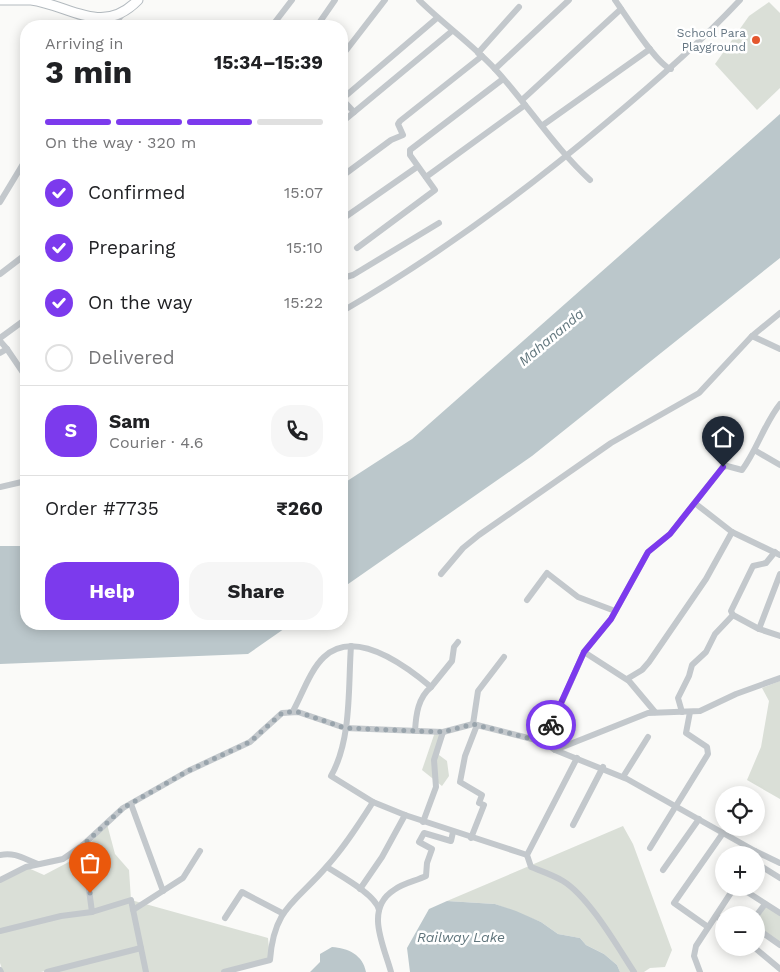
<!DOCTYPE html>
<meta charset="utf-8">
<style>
body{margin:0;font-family:"Work Sans",sans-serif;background:#f6f6f6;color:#202124;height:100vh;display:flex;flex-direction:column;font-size:19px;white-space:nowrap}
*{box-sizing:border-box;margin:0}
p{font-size:16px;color:#757577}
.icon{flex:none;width:28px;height:28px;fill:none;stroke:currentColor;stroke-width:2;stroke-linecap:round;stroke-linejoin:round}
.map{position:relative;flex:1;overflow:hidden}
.drawer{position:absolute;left:20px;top:20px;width:328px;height:610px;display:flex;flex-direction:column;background:#fff;border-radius:20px;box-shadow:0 2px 12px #0003}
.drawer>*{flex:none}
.fabs{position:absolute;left:715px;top:786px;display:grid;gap:10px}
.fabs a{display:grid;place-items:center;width:50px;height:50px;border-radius:50%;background:#fff;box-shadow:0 2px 12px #0003;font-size:25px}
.pin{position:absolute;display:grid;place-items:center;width:42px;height:42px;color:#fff;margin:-51px -21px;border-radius:50% 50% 50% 0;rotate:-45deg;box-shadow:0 0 5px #0007}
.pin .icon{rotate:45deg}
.courier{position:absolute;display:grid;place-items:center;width:50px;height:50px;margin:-25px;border:4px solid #7c3aed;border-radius:50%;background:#fff;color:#222;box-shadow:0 1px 6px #0007}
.headline em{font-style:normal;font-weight:700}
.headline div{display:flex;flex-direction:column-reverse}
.headline{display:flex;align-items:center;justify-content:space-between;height:85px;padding:0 25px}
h1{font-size:32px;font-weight:700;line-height:38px}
.bar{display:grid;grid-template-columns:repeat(4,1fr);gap:8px 5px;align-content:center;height:60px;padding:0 25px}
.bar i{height:6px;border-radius:4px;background:#e0e0e0}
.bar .on{background:#7c3aed}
.bar p{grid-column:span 4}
.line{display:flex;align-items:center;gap:12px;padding:0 25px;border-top:1px solid #e0e0e0}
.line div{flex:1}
.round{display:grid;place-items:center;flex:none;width:52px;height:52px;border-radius:20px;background:#f6f6f6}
ol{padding:0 25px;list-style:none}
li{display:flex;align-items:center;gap:15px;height:55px}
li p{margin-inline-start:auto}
li .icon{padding:5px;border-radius:50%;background:#7c3aed;color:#fff;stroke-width:4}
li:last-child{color:#757577}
li i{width:28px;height:28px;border:2px solid #e0e0e0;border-radius:50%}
.cta{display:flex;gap:10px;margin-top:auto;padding:10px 25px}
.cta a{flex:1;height:58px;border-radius:20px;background:#7c3aed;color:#fff;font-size:20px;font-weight:700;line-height:58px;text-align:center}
.cta a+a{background:#f6f6f6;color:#202124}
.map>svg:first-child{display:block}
.green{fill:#dadfd7}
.water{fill:#bbc7cb}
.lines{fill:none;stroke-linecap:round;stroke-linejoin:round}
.secondary-casing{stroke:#b3babf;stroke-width:11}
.street{stroke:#c3c8cc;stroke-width:6}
.secondary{stroke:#fff;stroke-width:9}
.done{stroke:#99a4ac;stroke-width:5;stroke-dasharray:0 9}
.route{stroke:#7c3aed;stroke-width:6}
.poi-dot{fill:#e4572e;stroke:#fff;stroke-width:2}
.labels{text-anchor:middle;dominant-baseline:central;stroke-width:5;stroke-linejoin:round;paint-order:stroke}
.poi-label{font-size:12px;fill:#657683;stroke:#fff;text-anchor:end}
.water-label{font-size:14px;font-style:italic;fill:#60757c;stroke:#fff}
</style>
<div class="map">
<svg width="780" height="972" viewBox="0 0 780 972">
<rect width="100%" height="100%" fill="#fafaf8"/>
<g class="green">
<path d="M769,2L780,13V88L757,110L715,64L749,16Z"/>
<path d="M780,681V799L747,780L761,747L769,701L762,688Z"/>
<path d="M435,732H443L439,755L447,761L449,776L442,786L422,770Z"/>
<path d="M107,824L115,854L129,870L131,900L268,938L270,960L231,972H50L141,948L41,972H3L0,963V880L26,867L44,875L84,854L86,848Z"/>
<path d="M623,826L633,844L672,950L665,967L650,968L644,972H620L617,965L604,954L586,945L580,938L558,934L541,922L495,904L447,901Z"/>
<path d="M765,904L780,913V944L756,928V916Z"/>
</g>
<g class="water">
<path d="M780,114V258L532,456L341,589V485L412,439Z"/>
<path d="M0,546H26V624H291L248,654L0,664Z"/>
<path d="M447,901L495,904L516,911L541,922L558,934L580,938L586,945L604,954L617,965L620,972H410L407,948L429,909Z"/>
<path d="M332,947C348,948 363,955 366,972H310L320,962V954Z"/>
</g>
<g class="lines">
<g class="secondary-casing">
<path id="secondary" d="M0,0C10,0 21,0 31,0C70,5 102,37 138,0"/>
</g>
<g class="street">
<path d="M419,0C443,24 472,44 495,69C528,105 554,147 590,180"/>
<path d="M615,0C625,14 657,65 671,69"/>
<path d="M113,26L125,11"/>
<path d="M272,26L292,0"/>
<path d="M317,26L335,0"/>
<path d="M478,53L519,7"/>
<path d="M341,57L385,0"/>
<path d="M495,69L569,0"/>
<path d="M341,98L354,112"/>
<path d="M342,99L437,18"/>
<path d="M522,100L621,9"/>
<path d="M341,123L452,31"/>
<path d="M543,125L650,49"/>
<path d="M341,177L391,140L403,135L398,124L400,121L482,56"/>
<path d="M426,177L525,105"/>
<path d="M0,202L26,159"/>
<path d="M341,220L417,167"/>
<path d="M357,248L435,190L410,155V150L503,79"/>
<path d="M341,271L346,277L353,275L439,223"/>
<path d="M0,274L21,258"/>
<path d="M341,312C436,257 523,193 606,123C653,84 698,45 740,0"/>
<path d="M752,336L780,349"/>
<path d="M0,338L26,319"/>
<path d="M0,341L7,349L0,353"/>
<path d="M7,349L26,377"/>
<path d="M756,451L780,465"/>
<path d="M0,487L26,481"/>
<path d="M696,504L732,532L780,555"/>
<path d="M775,552L766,563L753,566L731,611L733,615L759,629L780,636"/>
<path d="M441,574L463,548L479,535L611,443L699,393L752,336L780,313"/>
<path d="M527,600L547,573L578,597L615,611"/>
<path d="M759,629L780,574"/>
<path d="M351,646C348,687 352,739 331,776L373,802L405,815L527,855"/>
<path d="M584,652L629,681L655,712"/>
<path d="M627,679L642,670L649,662L706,579L732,532"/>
<path d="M431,687L452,661L454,647L458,642"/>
<path d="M293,711C302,695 310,670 324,657C355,628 406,666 431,687C418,698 416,714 415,731"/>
<path d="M682,712L678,698L689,676L692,665L706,652L715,634L733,615"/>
<path d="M473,724L478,691L504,657"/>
<path d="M544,742L584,652L611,619L648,552L670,534L723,467L727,466L742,470C757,450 764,424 780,404"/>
<path d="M555,750L627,779L755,851L753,855"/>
<path d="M577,758L527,855L531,867C541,871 553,875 563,881C589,897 617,946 634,972"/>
<path d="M623,777L648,737"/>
<path d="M131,804L163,891"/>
<path d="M423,822L436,787L434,760L443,732"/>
<path d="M573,825L603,767"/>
<path d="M471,838L484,805L479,803L482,795L460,782L465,756L477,725"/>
<path d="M83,845L92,912L131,900L146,972"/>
<path d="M650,848L708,754L707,747L686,733L690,712"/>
<path d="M755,851L780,863"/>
<path d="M0,855C16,852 24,859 38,864"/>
<path d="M756,863L780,878"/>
<path d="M327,867C341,876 376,895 379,910"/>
<path d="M663,870L699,819"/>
<path d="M0,880L26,867L63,859L83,845L123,808L188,771L250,742L282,713L298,712L345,728L443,732L473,724L544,742L555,750L648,713L700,711L736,694L780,678"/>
<path d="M741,888L780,913"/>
<path d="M360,889L382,857L405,815"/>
<path d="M133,910L183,878L200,851"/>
<path d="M716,916L724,922"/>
<path d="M756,916L765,904"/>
<path d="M225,918L242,892L282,913"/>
<path d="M708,927L674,903L723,833"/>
<path d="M756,928L780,945"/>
<path d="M0,931L61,916L92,912"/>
<path d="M755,948L780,969"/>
<path d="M0,970L1,972"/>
<path d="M47,972L141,948"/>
<path d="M224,972L270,960C274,906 297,902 328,865C345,846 359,824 373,802"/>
<path d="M391,972C384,946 364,909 394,890C403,883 416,881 426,876L427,863L432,849L419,842L424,833L451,841L453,832"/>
<path d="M700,972L694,956L696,946L734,888"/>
</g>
<use href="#secondary" class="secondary"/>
</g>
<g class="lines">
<path class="done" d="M90,893L83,845L123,808L188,771L250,742L282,713L288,712H298L345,728L443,732L473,724L544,742L551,725"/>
<path class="route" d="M551,725L584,652L611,619L648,552L670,534L723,467"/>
</g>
<circle class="poi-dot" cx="756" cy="40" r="5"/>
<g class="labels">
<g class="poi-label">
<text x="746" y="33">School Para<tspan x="746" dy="14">Playground</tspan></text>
</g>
<g class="water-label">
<text transform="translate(551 337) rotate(-40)">Mahananda</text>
<text x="461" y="937">Railway Lake</text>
</g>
</g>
</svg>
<div class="fabs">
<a><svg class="icon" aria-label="locate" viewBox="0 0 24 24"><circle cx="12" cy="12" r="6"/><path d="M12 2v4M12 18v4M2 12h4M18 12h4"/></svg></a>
<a>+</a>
<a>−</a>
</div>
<div class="pin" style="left:90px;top:893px;background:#ea580c"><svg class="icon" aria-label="bag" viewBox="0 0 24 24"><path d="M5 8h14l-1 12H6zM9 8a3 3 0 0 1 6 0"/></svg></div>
<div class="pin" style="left:723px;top:467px;background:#1f2937"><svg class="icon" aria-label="home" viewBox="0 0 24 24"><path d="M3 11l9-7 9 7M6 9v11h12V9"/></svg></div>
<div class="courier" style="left:551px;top:725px"><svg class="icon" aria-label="bike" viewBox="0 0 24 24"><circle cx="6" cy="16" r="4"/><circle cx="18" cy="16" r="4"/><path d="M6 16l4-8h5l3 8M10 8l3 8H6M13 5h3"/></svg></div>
<section class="drawer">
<div class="headline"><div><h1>3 min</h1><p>Arriving in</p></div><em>15:34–15:39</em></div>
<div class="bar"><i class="on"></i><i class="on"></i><i class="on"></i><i></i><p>On the way · 320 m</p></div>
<ol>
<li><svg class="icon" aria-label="check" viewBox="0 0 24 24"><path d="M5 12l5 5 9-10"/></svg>Confirmed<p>15:07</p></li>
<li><svg class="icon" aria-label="check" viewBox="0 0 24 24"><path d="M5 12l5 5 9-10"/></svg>Preparing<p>15:10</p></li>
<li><svg class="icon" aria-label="check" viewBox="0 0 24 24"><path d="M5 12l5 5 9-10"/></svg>On the way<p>15:22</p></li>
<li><i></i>Delivered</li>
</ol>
<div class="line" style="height:90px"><b class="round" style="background:#7c3aed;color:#fff">S</b><div><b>Sam</b><p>Courier · 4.6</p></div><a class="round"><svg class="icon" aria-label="phone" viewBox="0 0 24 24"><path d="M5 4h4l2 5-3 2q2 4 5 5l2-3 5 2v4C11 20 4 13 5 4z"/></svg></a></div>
<div class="line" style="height:65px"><div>Order #7735</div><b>₹260</b></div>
<div class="cta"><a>Help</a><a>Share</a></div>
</section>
</div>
